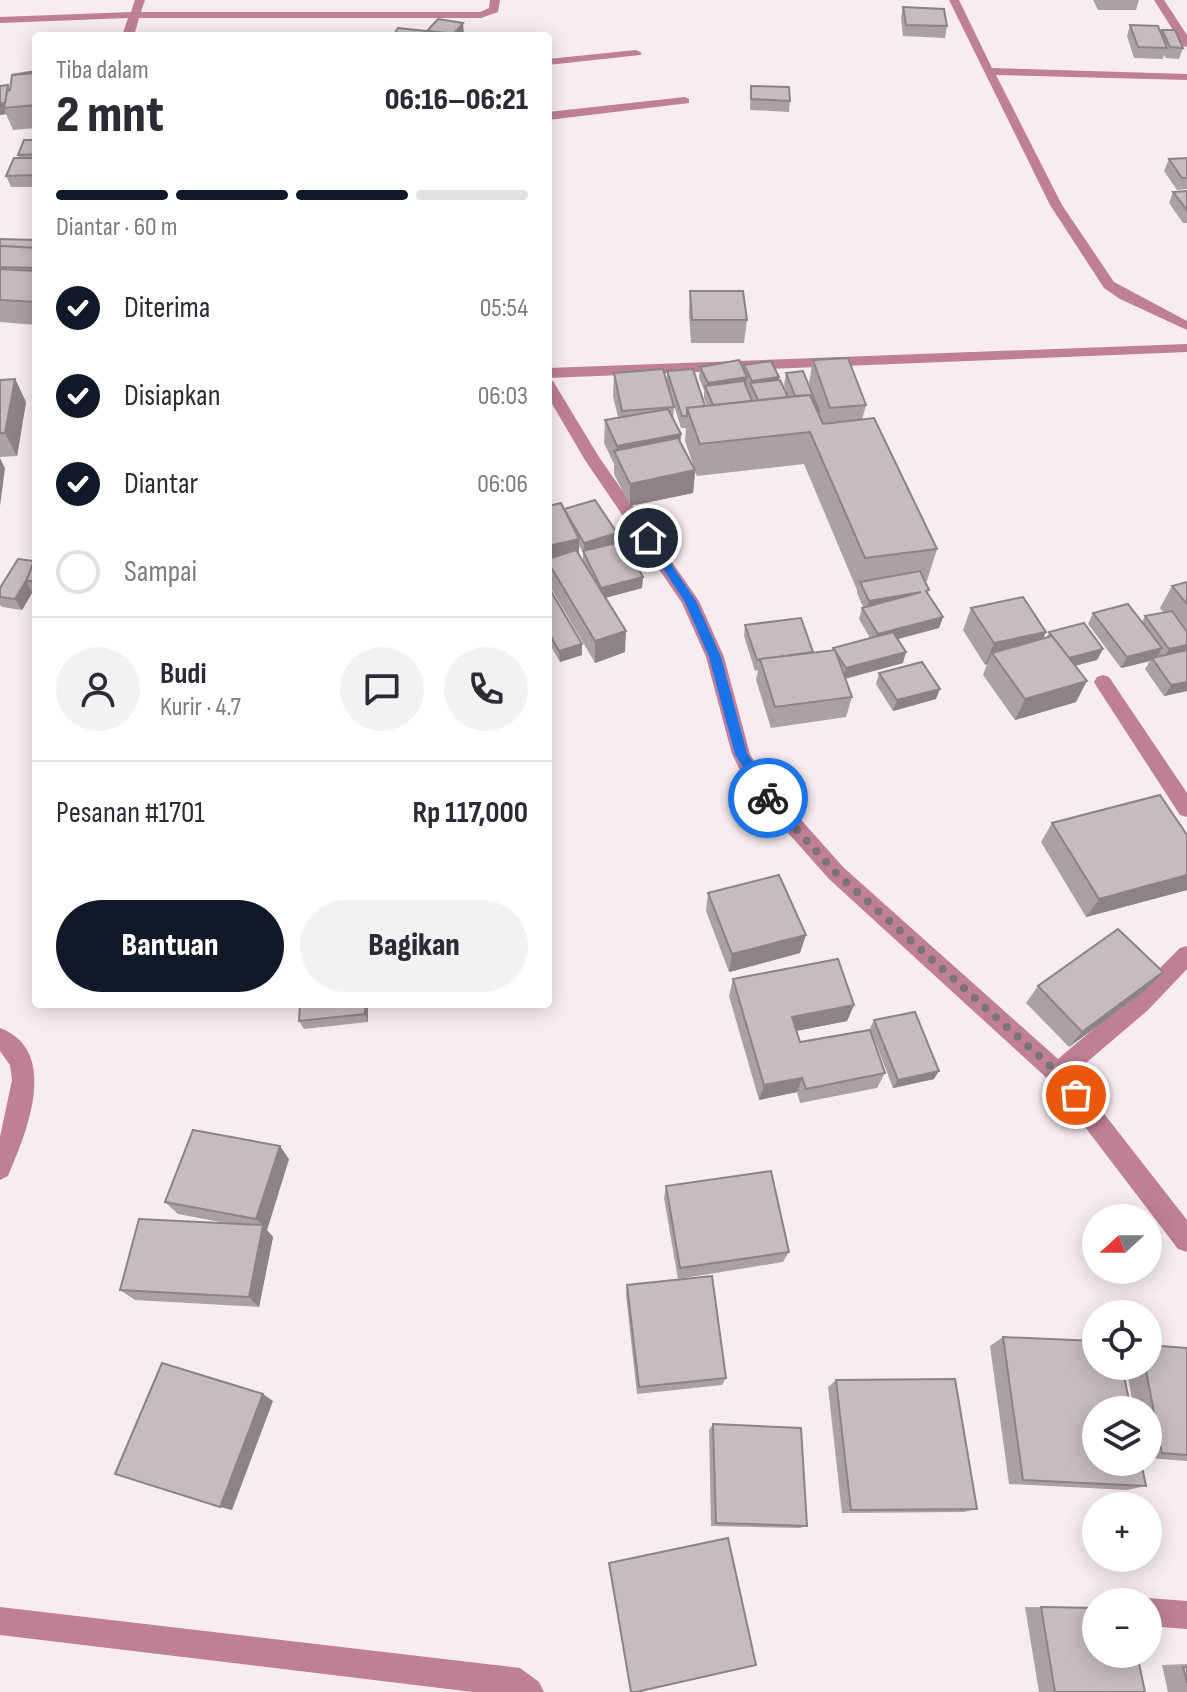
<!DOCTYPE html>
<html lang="id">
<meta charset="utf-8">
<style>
body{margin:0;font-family:"Sofia Sans Condensed",sans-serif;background:#f2f2f3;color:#2b2b33;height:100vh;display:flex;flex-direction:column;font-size:30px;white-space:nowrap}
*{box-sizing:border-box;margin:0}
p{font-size:26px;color:#7c7c81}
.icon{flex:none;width:44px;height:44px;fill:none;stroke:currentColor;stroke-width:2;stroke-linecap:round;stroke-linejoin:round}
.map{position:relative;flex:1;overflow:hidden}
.sheet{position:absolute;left:32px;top:32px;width:520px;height:976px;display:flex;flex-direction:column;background:#fff;border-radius:8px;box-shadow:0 4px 20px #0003}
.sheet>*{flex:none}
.needle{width:52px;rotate:249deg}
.buttons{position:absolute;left:1082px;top:1204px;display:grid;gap:16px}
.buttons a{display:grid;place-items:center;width:80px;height:80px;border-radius:50%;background:#fff;box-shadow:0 4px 20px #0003;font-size:40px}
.pin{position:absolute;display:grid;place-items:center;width:68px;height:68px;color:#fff;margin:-34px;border:4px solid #fff;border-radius:50%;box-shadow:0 2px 8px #0007}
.courier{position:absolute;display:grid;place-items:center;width:80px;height:80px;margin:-40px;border:6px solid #1a73e8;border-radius:50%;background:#fff;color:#222;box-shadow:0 2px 10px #0007}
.head em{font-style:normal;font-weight:800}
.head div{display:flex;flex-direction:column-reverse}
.head{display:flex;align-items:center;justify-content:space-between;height:136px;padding:0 24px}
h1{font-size:52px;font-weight:800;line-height:60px}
.bar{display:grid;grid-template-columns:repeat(4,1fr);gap:12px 8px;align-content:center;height:96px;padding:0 24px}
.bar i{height:10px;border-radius:6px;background:#e1e1e2}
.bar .current{background:#111827}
.bar p{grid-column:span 4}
.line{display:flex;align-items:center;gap:20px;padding:0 24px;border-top:2px solid #e1e1e2}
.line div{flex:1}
.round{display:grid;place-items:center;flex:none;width:84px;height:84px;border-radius:42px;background:#f2f2f3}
ol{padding:0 24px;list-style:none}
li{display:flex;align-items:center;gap:24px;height:88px}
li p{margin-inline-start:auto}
li .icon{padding:8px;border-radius:50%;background:#111827;color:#fff;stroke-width:4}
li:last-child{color:#7c7c81}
li i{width:44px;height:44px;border:4px solid #e1e1e2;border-radius:50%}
.primary-button{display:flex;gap:16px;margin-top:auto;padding:16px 24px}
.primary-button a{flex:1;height:92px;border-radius:48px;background:#111827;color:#fff;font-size:32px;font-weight:800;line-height:92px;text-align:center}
.primary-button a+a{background:#f2f2f3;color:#2b2b33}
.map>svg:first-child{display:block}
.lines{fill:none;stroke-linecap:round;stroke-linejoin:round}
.minor{fill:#be7f97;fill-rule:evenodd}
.wall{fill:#aba1a4;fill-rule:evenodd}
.shaded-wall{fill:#8b8386}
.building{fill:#c7bbbf;stroke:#8b8386;stroke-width:2}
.route{fill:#1a73e8}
.done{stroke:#7b7476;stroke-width:8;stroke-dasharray:0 14.4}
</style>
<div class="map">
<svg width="1187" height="1692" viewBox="0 0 1187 1692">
<rect width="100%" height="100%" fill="#f8ecf0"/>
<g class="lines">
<g class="minor">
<path d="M135,0H145L141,12H480L489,8L490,0H500L498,12L481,18H139L134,36H122L128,18L0,23V17L131,12Z"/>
<path d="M949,0H959L992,68L1187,74V80L996,75L1062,205L1114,282L1187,321V330L1120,299L1104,288L1050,205Z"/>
<path d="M1154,0H1164L1187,35V47L1183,46Z"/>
<path d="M636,50L642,53L640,55L548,65V59Z"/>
<path d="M685,97L689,99V103L548,120V112Z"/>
<path d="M1187,344V352L548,378V368Z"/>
<path d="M548,379L553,381L599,457L699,601L724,657L750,754L764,778L843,867L1058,1059L1132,996L1180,948L1187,946V969L1148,1010L1073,1074L1187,1220V1252L1178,1249L1050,1081L829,879L750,790L732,754L706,657L682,603L585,460L548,397Z"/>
<path d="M1103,675L1109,677L1187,793V817L1180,815L1097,687L1094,682L1097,677Z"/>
<path d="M0,1028C61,1051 26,1134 8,1176L0,1180V1137L12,1080L10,1065L0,1051Z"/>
<path d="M1148,1598L1187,1601V1629L1148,1626V1602H1138Z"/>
<path d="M0,1607L520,1668L539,1682L544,1692H473L0,1635Z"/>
</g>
</g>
<g class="wall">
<path d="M1093,0H1139L1136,10H1098Z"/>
<path d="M903,7L947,26L945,38L903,36L901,18Z"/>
<path d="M1130,25L1161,33L1162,30L1183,48L1179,59L1166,58L1164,55L1163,59L1134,58L1127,36Z"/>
<path d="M36,71V128L13,130L6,114L0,115V86L10,90Z"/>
<path d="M751,86L790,101L789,112L750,110Z"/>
<path d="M36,140V187H11L6,176L19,158L18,155Z"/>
<path d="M1187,158V189L1177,190L1164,171L1169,159Z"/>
<path d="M1187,191V223H1183L1169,203L1173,192Z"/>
<path d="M0,239L36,240V325L0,322Z"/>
<path d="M690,291L747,320L744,343H691L689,314Z"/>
<path d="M813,360L866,405L862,420L937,549L927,581H925L928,594L943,617L939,628L898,639L903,663L845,679L852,697L846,717L771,728L756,680L758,670L755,671L744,636L745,625L813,653L833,650V648L870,638L859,619L862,608L863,607L857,593V590L804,464L697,476L695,472L693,493L630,506L614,474V464L604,443L605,420L618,417L613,396L614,373L667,383V371L705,406H707L704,398V390L699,378L700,367L743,369L744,365L779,377V380L788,397L784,385L786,373L817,406L809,383ZM667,383L681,428H686L685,441L694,467L680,441L681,434L673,419L674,407Z"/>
<path d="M15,379L26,402L17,456L0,457V380Z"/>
<path d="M548,506L564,509L617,533V543L643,577L642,588L605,598L625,652L595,663L548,583ZM579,546L583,552V562L579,556Z"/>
<path d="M36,555V600L32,593L22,610L2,607L0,605V588L34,561Z"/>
<path d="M1187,582V691L1164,696L1145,669L1150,661L1121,668L1088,624L1093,613L1142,622L1145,616L1164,613L1160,608L1172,586Z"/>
<path d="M548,586L582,644V655L560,662L548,641Z"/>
<path d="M971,608L1043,638L1047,637L1049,632L1103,649L1097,660L1075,665L1076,702L1015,720L983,675L987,664L985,665L963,630Z"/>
<path d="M879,673L936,699L893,711L876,684Z"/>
<path d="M1052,823L1187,835V890L1086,917L1041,842Z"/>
<path d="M708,893L800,953L729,972L706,911Z"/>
<path d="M1163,972L1147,989L1069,1047L1026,1003L1038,986Z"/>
<path d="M733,979L854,1005L847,1021L796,1031L800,1042L885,1073L877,1088L800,1103L797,1092L759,1100L729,996Z"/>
<path d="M368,1004V1022L304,1029L299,1021Z"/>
<path d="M874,1020L934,1079L893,1088L870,1028Z"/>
<path d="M289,1159L267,1230L273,1237L259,1307L135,1300L120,1290L231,1224L178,1214L165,1202Z"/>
<path d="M666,1186L789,1252L783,1262L678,1279L664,1198Z"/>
<path d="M627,1285L726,1378L722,1385L637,1394L626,1295Z"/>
<path d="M1003,1337L1146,1486L1127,1490L1009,1484L990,1346Z"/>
<path d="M1187,1348V1461L1148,1458V1410H1134L1126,1366H1148Z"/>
<path d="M836,1380L977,1509L964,1512L842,1513L828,1387Z"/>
<path d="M713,1424L807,1526L800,1528L711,1526L709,1430Z"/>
<path d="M1025,1607L1096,1608L1145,1692H1039Z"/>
<path d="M1187,1664V1692H1168L1162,1665Z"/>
</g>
<g class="shaded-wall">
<path d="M463,23L464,34L462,36H452Z"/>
<path d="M8,85L12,96L4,108L6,114L0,115V103Z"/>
<path d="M747,377L746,389L707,392L708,383Z"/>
<path d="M779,377L777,389L751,385L752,381Z"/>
<path d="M15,379L26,402L17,456L5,433Z"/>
<path d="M681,434L679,457L616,455L617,446Z"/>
<path d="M0,458L5,468L0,506Z"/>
<path d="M695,470L693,493L630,506V484Z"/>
<path d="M617,533V545L584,554V543Z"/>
<path d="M579,539V561L548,562V546Z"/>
<path d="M643,577L642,588L601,599V588Z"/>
<path d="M26,581L32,593L22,610L15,599Z"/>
<path d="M921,592L866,612L869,601Z"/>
<path d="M943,617L939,628L875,645L878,634Z"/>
<path d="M626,631L625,652L595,663V641Z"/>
<path d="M1046,632L1036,654L992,653L987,664L985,665L994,643Z"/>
<path d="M582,644V655L560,662L559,651Z"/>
<path d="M1187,645V654L1162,660L1169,649Z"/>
<path d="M1162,648L1156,659L1152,658L1150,661L1121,668L1127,657Z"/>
<path d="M1103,649L1097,660L1063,669L1068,658Z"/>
<path d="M906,652L903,663L843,679L846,668Z"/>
<path d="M1087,681L1076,702L1015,720L1025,699Z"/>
<path d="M1187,682V691L1164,696L1171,685Z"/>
<path d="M940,689L936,699L893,711L897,700Z"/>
<path d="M1187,875V890L1086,917L1099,899Z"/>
<path d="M806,935L800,953L729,972L732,954Z"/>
<path d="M1163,972L1147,989L1069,1047L1082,1032Z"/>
<path d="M365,1004H368V1022L365,1014Z"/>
<path d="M854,1005L847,1021L786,1033L792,1017Z"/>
<path d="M939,1071L934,1079L893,1088L898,1080Z"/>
<path d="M802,1078L797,1092L759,1100L764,1085Z"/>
<path d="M280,1146L289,1159L267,1230L273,1237L259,1307L249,1297L263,1226L256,1219Z"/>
<path d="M263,1394L273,1401L232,1510L220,1507Z"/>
</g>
<g class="building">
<path d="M903,7L944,9L947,26L906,25Z"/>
<path d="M438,19L463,23L452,36H445V33L427,31Z"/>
<path d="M1130,25L1158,26L1167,48L1138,47Z"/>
<path d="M398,28L445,33L443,36H393Z"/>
<path d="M1162,30H1175L1183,48L1170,47Z"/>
<path d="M36,71V73L13,75H12Z"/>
<path d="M36,73V105L4,108L7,91L10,90L12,75Z"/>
<path d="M8,85L5,103H0V86Z"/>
<path d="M751,86L789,87L790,101L751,99Z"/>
<path d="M24,140H36V154L18,155Z"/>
<path d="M14,158H36V175L6,176Z"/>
<path d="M1187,158V178H1182L1169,159Z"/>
<path d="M1187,191V210L1173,192Z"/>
<path d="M0,239L36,240V248L0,246Z"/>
<path d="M0,246L36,248V268L0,267Z"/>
<path d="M0,269L36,271V302L0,300Z"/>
<path d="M690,291H743L747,320H692Z"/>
<path d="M848,358L866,405L830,408L813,360Z"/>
<path d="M739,360L747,377L708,383L700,367Z"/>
<path d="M771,361L779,377L752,381L744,365Z"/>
<path d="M663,369L674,407L622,411L614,373Z"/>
<path d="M693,369L705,406L687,408V416H682L667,371Z"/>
<path d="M803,371L819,411H817L810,395L795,396L786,373Z"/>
<path d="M15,379L5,433H0V380Z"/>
<path d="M780,380L788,397L758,400L750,383Z"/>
<path d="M744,381L752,401L713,405L705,386Z"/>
<path d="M810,395L823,424L874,418L937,549L865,558L810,432L700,444L687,408Z"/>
<path d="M668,409L681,434L617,446L605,420Z"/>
<path d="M678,438L695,470L630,484L614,451Z"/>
<path d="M595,500L617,533L584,543L564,509Z"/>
<path d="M561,503L579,539L548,546V506Z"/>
<path d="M624,541L643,577L601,588L583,551Z"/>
<path d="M576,550L626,631L595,641L548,562V559Z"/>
<path d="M36,555V581H26Z"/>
<path d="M18,559L34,561L26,581L15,599L0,597V588Z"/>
<path d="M920,571L929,590L926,591L943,617L878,634L862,608L921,592L869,601L860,582Z"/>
<path d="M1187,582V604L1172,586Z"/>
<path d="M548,586L582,644L559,651L548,631Z"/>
<path d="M1023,597L1046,632L994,643L971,608Z"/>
<path d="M1128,604L1162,648L1127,657L1093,613Z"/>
<path d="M1172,611L1187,632V645L1169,649L1145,616Z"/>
<path d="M801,618L813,652L757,660L745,625Z"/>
<path d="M1084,623L1103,649L1069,658L1049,632Z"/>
<path d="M893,632L906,652L846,668L833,648Z"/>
<path d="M1052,636L1087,681L1025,699L992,653Z"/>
<path d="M835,650L852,697L775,707L760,659Z"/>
<path d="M1187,650V682L1171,685L1152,658Z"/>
<path d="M922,662L940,689L897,700L879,673Z"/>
<path d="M1160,795L1187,835V875L1099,899L1052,823Z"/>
<path d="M779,875L806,935L732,954L708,893Z"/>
<path d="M1118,929L1163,972L1082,1032L1038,986Z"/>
<path d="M838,959L854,1005L792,1017L800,1042L870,1030L885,1073L806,1089L802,1078L764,1085L733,979Z"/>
<path d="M300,1004H365V1014L299,1021Z"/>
<path d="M915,1012L939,1071L898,1080L874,1020Z"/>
<path d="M193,1130L280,1146L256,1219L165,1202Z"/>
<path d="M771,1171L789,1252L680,1268L666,1186Z"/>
<path d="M139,1219L263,1225L249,1297L120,1290Z"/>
<path d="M712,1276L726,1378L639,1387L627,1285Z"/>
<path d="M1003,1337L1096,1341V1366H1122L1131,1410H1096V1462H1141L1146,1486L1023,1480Z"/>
<path d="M1148,1345L1187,1348V1455L1162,1453L1145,1366H1148Z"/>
<path d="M162,1363L263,1394L220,1507L115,1474Z"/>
<path d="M955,1379L977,1509L851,1510L836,1380Z"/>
<path d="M713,1424L801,1428L807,1526L716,1523Z"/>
<path d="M728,1538L756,1665L636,1692H631L609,1563Z"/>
<path d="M1041,1607L1096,1608V1654H1137L1145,1692H1055Z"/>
<path d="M1183,1667H1187V1683Z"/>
</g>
<path class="route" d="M645,536H652L696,601L721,657L747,753L773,794V801H764L735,754L709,657L685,602L645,541Z"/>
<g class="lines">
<path class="done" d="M768,798L836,873L1058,1073L1076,1095"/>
</g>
</svg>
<div class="buttons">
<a><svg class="needle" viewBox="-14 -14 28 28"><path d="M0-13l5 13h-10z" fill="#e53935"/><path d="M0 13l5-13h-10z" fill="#7c7c81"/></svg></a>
<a><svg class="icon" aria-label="locate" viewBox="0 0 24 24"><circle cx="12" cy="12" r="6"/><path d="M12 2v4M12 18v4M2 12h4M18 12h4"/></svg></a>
<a><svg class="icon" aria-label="layers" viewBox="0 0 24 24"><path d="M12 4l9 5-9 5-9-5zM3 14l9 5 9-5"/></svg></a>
<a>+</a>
<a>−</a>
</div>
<div class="pin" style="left:1076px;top:1095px;background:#ea580c"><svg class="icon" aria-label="bag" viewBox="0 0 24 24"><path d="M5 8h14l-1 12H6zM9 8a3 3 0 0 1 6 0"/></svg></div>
<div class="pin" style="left:648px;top:538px;background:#1f2937"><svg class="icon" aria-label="home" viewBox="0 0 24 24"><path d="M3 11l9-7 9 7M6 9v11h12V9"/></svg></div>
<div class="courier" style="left:768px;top:798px"><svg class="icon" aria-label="bike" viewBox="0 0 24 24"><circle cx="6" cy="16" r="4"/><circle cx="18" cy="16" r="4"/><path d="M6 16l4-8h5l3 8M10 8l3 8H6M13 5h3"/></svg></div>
<section class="sheet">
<div class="head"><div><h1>2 mnt</h1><p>Tiba dalam</p></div><em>06:16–06:21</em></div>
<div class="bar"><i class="current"></i><i class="current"></i><i class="current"></i><i></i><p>Diantar · 60 m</p></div>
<ol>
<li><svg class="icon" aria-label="check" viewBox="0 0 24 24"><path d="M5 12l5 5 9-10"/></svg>Diterima<p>05:54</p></li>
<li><svg class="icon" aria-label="check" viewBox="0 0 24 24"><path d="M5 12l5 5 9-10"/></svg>Disiapkan<p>06:03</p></li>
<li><svg class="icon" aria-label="check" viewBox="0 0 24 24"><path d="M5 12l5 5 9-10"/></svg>Diantar<p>06:06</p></li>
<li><i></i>Sampai</li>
</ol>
<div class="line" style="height:144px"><a class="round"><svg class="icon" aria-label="person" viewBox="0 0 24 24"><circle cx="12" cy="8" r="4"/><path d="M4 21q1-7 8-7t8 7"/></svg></a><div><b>Budi</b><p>Kurir · 4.7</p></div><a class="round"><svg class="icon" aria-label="chat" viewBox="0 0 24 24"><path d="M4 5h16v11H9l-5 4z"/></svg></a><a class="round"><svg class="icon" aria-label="phone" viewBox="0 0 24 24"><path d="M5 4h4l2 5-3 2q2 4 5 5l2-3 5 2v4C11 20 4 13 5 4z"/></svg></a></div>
<div class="line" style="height:104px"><div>Pesanan #1701</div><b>Rp 117,000</b></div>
<div class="primary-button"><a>Bantuan</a><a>Bagikan</a></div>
</section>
</div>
